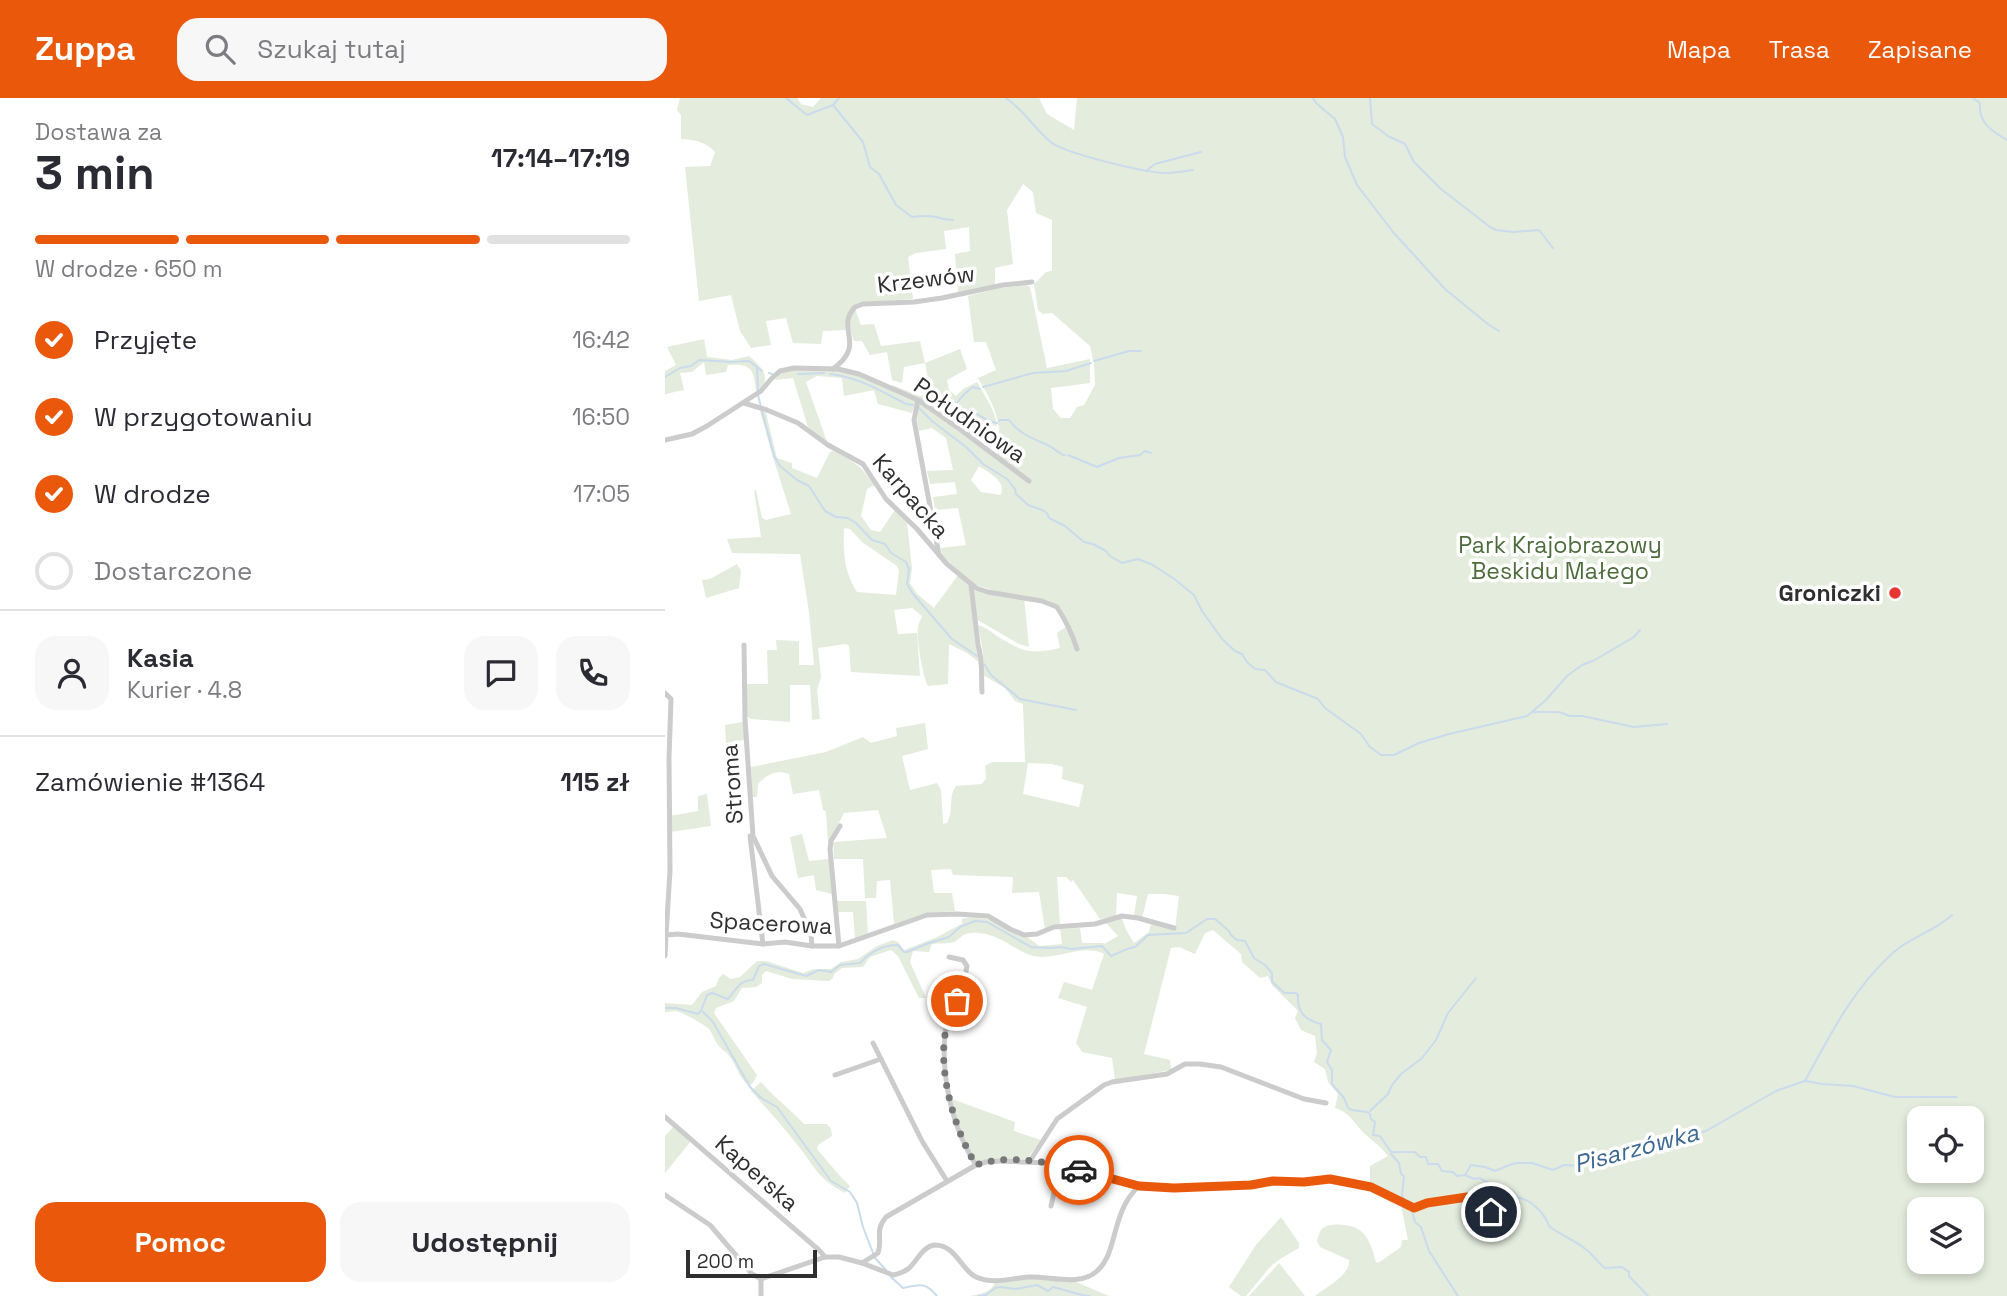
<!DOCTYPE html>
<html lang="pl">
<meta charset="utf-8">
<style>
body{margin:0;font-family:"Space Grotesk",sans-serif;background:#f7f7f7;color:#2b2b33;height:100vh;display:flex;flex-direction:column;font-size:26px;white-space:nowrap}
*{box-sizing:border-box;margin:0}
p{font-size:23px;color:#7c7c81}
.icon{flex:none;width:38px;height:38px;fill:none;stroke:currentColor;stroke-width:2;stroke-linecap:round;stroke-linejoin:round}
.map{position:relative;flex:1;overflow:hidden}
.panel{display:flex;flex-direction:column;background:#fff;width:665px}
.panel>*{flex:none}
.controls{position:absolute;left:1242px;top:1008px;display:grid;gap:14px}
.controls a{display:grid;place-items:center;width:77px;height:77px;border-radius:14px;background:#fff;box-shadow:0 4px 10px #0003;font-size:35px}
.scale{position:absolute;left:21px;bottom:18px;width:131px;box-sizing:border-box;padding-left:7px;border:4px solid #2f2f2f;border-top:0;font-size:19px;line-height:24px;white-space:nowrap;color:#2f2f2f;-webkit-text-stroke:5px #fff;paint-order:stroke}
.pin{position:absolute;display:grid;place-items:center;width:60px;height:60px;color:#fff;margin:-30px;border:4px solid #fff;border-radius:50%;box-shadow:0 2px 7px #0007}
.courier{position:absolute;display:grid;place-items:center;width:70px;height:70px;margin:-35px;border:5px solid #ea580c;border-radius:50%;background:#fff;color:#222;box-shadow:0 2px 9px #0007}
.overview em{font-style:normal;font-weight:700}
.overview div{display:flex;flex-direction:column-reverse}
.overview{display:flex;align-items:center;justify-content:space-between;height:119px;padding:0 35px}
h1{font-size:46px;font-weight:700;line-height:52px}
.bar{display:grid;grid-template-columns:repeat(4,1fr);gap:10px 7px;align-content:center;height:84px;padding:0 35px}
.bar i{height:9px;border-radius:5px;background:#e1e1e2}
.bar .active{background:#ea580c}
.bar p{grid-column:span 4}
.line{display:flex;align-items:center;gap:18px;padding:0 35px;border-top:2px solid #e1e1e2}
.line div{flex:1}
.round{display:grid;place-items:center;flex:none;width:74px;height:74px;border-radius:21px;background:#f7f7f7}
ol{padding:0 35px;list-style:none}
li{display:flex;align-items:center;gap:21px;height:77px}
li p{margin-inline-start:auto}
li .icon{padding:7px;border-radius:50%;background:#ea580c;color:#fff;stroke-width:4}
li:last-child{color:#7c7c81}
li i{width:38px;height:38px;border:4px solid #e1e1e2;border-radius:50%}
.button{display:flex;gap:14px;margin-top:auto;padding:14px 35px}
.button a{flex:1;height:80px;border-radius:21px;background:#ea580c;color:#fff;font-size:28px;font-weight:700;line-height:80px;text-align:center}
.button a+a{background:#f7f7f7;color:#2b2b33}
header{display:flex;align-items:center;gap:42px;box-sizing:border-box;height:98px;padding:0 35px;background:#ea580c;color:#fff}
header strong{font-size:33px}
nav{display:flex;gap:38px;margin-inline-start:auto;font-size:24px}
.search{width:490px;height:63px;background:#f7f7f7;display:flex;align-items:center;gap:18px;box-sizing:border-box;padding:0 24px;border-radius:21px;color:#7c7c81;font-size:26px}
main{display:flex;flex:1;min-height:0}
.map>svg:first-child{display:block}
.green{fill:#e4ecdd;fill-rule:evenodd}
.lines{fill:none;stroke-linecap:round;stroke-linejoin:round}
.stream{stroke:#c9dbec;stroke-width:2}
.street{stroke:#ccc;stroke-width:5}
.done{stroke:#787878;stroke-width:7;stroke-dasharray:0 12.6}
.route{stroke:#ea580c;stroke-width:9}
.poi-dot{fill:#e73631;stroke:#fff;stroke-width:2.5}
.labels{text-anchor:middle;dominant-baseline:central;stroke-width:7;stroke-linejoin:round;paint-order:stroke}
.street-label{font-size:23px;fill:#2f2f2f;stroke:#fff}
.park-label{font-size:23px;fill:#4d6c3c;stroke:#fff}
.poi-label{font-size:23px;font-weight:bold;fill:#2f2f2f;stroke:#fff;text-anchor:end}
.water-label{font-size:24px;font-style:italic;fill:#3c6892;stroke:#fff}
</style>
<header>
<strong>Zuppa</strong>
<div class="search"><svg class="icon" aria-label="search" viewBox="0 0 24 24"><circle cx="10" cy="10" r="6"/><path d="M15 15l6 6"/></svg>Szukaj tutaj</div>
<nav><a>Mapa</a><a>Trasa</a><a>Zapisane</a></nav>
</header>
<main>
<section class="panel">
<div class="overview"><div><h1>3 min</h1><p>Dostawa za</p></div><em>17:14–17:19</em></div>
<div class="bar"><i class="active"></i><i class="active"></i><i class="active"></i><i></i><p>W drodze · 650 m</p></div>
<ol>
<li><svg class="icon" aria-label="check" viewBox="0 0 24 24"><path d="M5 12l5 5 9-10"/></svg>Przyjęte<p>16:42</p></li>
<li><svg class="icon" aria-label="check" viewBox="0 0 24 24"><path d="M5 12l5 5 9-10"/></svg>W przygotowaniu<p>16:50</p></li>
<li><svg class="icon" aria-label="check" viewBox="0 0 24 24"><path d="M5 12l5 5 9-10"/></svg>W drodze<p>17:05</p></li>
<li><i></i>Dostarczone</li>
</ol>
<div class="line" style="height:126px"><a class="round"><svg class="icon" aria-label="person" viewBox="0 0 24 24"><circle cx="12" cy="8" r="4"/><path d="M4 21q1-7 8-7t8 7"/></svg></a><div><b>Kasia</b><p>Kurier · 4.8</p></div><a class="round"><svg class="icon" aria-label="chat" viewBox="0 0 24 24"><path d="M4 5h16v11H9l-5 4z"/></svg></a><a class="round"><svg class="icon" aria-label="phone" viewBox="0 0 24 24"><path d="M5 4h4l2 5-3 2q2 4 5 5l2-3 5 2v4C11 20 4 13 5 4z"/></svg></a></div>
<div class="line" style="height:91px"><div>Zamówienie #1364</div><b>115 zł</b></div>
<div class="button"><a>Pomoc</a><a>Udostępnij</a></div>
</section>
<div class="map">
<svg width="1342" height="1198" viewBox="0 0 1342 1198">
<rect width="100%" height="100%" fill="#fff"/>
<g class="green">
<path d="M15,0H132L136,6L148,9L156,0H374L382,16L409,32L412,0H1342V1198H650C661,1189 686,1177 684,1162L655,1149L652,1143C653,1139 654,1135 656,1132C663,1123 690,1126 697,1134C705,1141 708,1154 711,1164L713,1165L736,1149L737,1142H743L735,1102L705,1086V1068L723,1058C716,1049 709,1044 701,1037C690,1027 685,1014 670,1010L673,996L663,984L660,971L649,964L652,955L650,938L636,932L630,920L633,913L607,887L603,878L595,880L577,864L576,856L548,832L540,835L530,856L514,849L506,850L479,956L505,962L506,972L450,982L447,960L417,954L411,945L422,909L393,900L399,884L427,892L439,856C418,845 392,863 369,858C351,854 336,836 313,835C298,834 299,838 289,844C283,846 273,845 267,846L264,854L248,853L245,864L261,900H254L233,858L226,852L205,859L198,869L177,870L169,876L168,880L164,883L127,881L101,873L97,877V885L91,889L77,890L69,903L51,910L49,915L92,977L88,985L84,987C74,981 72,968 65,959C62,954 57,952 53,947C49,942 48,937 45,932C42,928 17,914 11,913C10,913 1,914 0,914V905L27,907L37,894L51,888L54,880L58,876L66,881L75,879L92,863H101L138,875L149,871H166L176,864L193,861L212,848L228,842L233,844L239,852L270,840L297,826V821C320,814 356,832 374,848L397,846L395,831L415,830L417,845H438L439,846L453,838L441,825L457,820L461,832L469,845L484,834L486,826L510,831L514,798L499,796H483L477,820L469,818L472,798L452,795L451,818L435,821L408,782L406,784L401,779H392L395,826L380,831L374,794L347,795L348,779L288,777L286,771L266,772L269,795H287L290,813L261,815L229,826L225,782L212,783L211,800H200L198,761H169L168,744L222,740L213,712L179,715L163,745L161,713L158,712L154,692L128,696L124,676C111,671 101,677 93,686L92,699H87L86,669L161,654L198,639L206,645L232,638L231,630L260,625L263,651L237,658L245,692L272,685L276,692L278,726L282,725C289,713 283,698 291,688L317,686L321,680L320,668L327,664H360L358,606L350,603L340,590L318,577V555L313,527C320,529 326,533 332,538C359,554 364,557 395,550L392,535L402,528L396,510L382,502L337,495L308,486L277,457L276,450L301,447L293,410L270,412L268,399L292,396L290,384L265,386L262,373L288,372L281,340L267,330L254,333L252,322L254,306L332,358C340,328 328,305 313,280L331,272L321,244H309L303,198L335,190L361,187L365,189L382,270L425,261V285L386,290L388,311L396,320H405L412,309L419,307L430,287L429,266L425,248L387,215L378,216L373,212L369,186L381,174L387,173V122L371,115L368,94L358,86L342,112L348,166L330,170V187L293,195L290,156L305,153L304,129L279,133L281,151L251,155L243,159L248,201L193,205C182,212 181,220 180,232L158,233L156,246L128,245L121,220L101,223L106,247L86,250L75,233L66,197L34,203L20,69L45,68L50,54C39,43 31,42 16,41V17L12,12ZM314,368C325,376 341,382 336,397L316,394L306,382ZM363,665L387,666L398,669L397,681L419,687L414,709L358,696ZM1255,1020H1307V1073H1255ZM1255,1111H1307V1164H1255Z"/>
<path d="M190,211L196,227L209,226L216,248L255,243L260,265L295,251L302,271L282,282L284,292L291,298L298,291L312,284C319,297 331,313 332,328L319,325L308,340L227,289V287L255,298L266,295L260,265L239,269L237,285L227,282L222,254L205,257L197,243H189C185,231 182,223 190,211Z"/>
<path d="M39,241L42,259L67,262L84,258C97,269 109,281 91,294C89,272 87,265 63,267L61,274L41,277L39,264L27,274L15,275L19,292L0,296V273L11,267L0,245L2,249Z"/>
<path d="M131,271L172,273L194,278L251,303L247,315L213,306L209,292L179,298L177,280L152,278L141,284L162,344L143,329L128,280L110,282L115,275Z"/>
<path d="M95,313L101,315L112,360L127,365V370L152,380L165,354L168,353C188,363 197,368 209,387L202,391L196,418L206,432L215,434L230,412L242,424L247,471L245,485L252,496L269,510L293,477L305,489L306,496L310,545L315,556L314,564L302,555L284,546L283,586L263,588C258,580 251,540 253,530C253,526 256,522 257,518L247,510L229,512L233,536L252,535L255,578L186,574L184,548L181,546L153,550L156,579L152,592L155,621L147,622L145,587H125V624L86,621L81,618V586H103L102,552H112L111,542L134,543V567H149L144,514L135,456L67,455L62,441L96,439L89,392H91L97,420L101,422L126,416L107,356ZM179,430L185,431L197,444L232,468L234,473L231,497L192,494C179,474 178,454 179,430Z"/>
<path d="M72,466L76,473L74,490L41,500L37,482L45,481Z"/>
<path d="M312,492L359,500L364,549L354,546L311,521L309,493Z"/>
<path d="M77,624L79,626V642L61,645L60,627Z"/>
<path d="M42,696L46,728L5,734V718L33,713V698Z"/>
<path d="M137,736L144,763L164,761L167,796L151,792L149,777L133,780L125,739Z"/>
<path d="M172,803H201L203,835L190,841L188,814H173Z"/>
<path d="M96,984C109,999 125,1011 139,1026H162L166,1031L167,1038L153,1047L152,1051L174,1077L185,1088L180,1095C151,1080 150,1068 130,1044C116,1026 101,1010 86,993Z"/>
<path d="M287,1001L350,1024L349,1033L376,1042L362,1061L312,1063L308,1059L291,1021Z"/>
<path d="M9,1028L26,1043L0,1075V1038Z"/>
<path d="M616,1119L634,1145V1150L615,1161L605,1169L581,1198H576L564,1189L591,1147Z"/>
<path d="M614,1165L640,1198H584Z"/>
<path d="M366,1180L409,1183L444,1198H305C315,1196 325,1195 330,1185Z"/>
</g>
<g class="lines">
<g class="stream">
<path d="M121,0L142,17L168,7L174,0"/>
<path d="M341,0C361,14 370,32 387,45C403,56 481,75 501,75C510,75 519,73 528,72"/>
<path d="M648,0L651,5L670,21L678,39L680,59L692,87L728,134L780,191L824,227L834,233"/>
<path d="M705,0L707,26L723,38L740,46L749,64L776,91L825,129L831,132L848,134L874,132L888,150"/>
<path d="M1308,0L1315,5C1313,25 1327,33 1342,42"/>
<path d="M168,7L198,44L205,69L214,76L231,107L247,119C254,118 263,117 271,119C277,121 280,122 288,122"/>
<path d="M481,73L490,66L536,54"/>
<path d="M429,263L464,253H476"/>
<path d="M92,269L93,292"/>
<path d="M104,275L107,276"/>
<path d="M133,276L159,275"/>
<path d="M165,276C193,279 216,293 241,306L248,307"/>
<path d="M0,279L15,270L26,268L34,262L66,264L84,263L97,273"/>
<path d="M318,289L368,275L401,273L426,265"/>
<path d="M93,297L96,309"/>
<path d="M256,301L265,304L284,315C292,305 296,297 308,289L315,291"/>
<path d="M253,309L267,323L301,349L318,366L342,381L350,391L351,396L363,407L377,412L382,415L384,420L400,428L419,444L428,446L441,453L445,458L457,465L473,461L486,466L508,480L529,497L537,513L557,541L570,553L577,556L582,564L590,571L600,572L611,584L653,601L660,610L696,636L705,649L716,657H729L754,645L784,636L862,618L881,602L902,578L917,567L928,563L969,539L975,532"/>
<path d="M288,310C294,312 299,312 305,313C313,315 320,323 332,325"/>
<path d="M97,313L109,358L115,368L132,382L144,388L160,413L171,419L183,420L191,425L207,442L220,446L226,455L241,464L244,471L242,486L248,496L287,541L312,558"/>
<path d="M334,323L335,322H344C353,334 364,339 378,345C385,347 391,353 398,357H400"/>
<path d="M403,357L432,369L454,360L475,357L480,353L486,355"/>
<path d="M319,566L326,577L355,601L411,612"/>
<path d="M869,614H894L905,618H917L969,629L1002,626"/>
<path d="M0,910H11L33,916L36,913L42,897L47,895L63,901C71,892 74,882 88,882L94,868L99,866L141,878L154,872L166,874L175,867L195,865C205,854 218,847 233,847L239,854H242L264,845L284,839L295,829L310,823L322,824L366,849L385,850L396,849L406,851L437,848L446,858C455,855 461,850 470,849L483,837L521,835L542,821H550L564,833L566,837L572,842L580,843L589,860L600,867L607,875V883C610,888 615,890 619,895H631L633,897C632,914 640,922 656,926L657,942L666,952L662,964L667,972V986L679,1000L683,1010L687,1012L702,1014L705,1016L706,1021L710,1024L708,1037L715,1038L726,1054H750L755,1059H761L763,1066H773L777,1073L788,1074L792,1078L800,1077L806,1067L820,1069L830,1073L847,1066L852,1065H867L888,1072L899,1067L917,1068L929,1061L1001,1044L1041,1033L1111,993L1140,983C1165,937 1189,889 1229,854C1246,839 1270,833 1287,817"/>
<path d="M38,914L48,924L85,989L96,1000L112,1009L166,1083L185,1094L192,1105L198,1129L208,1155"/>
<path d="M1141,983L1157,986L1188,988L1230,999H1292"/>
<path d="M705,1013L723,996L727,987L736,976L757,960L771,942L783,915L811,880"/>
<path d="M726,1056L734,1065L736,1076L739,1078L737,1097L740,1104"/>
<path d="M800,1077L809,1081L815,1080C824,1088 834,1086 845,1091C847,1092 852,1098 854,1100C867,1102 880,1116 884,1128C895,1137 908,1141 919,1150C928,1156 932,1164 940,1170L957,1169L964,1174V1178L983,1198"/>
<path d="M747,1113L750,1124L756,1129L764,1153L793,1198"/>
<path d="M210,1160L221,1172"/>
<path d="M226,1179L238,1190C253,1187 260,1183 272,1198"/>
<path d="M313,1198L321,1197L330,1190L335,1189L351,1191L372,1187L383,1193L388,1189C401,1192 412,1197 425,1198"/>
</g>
<g class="street">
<path d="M168,271C203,245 169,232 190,209L198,206L249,204L277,200L338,187L367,184"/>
<path d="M253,302L249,322L274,457"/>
<path d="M79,305L102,312L133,325L163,347L198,366L221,401L252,431L282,466L311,490L323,494L377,503L392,509C401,523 407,535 412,551"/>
<path d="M0,342L27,336L42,328L96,293L106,281L115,273L129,270L173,271L194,276L253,302L296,332L364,383"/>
<path d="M306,487L313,547C318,561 316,580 317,594"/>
<path d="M79,547L80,622L88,738L107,778L135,811L146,836L147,848"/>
<path d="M0,595L6,601L4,660L5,773L1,837"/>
<path d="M85,738L98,846"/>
<path d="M174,848L165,751L166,743L175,728"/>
<path d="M0,858L1,837L13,836L98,846L120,844L147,848H174L262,817L292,816L323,818L345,831L359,837L372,836L389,829L430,826L457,818L473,820L509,830"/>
<path d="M284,859L298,862L302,868C300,877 299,891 295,900C292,905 287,904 285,911C271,960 284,1025 311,1067"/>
<path d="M208,945L216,961"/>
<path d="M170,977L216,961L257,1043L282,1083"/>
<path d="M0,1019L155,1153L160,1159"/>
<path d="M365,1063L392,1021L439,987L447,984L502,976L520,966H535L556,969L639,1001L661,1005"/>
<path d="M0,1097L45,1127L87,1176L96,1181"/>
<path d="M386,1108L395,1068"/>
<path d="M197,1165L228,1177C233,1176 239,1174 243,1171C252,1164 257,1148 270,1147C291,1147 296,1172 311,1179C329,1187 346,1180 364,1179C385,1178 415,1189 432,1173C454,1153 445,1115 474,1088"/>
<path d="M96,1181L160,1159H174L197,1165L213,1155C218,1140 209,1134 221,1119L311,1067L321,1064L336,1063L382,1065L474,1088L509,1090L586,1087L608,1083L639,1084L665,1081L706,1089L749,1110L762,1106L802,1099L826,1113"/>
<path d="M96,1198V1181"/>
</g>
</g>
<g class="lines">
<path class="done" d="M292,903L286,908C283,920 280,933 279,946C276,983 291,1035 311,1067C344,1056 382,1064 414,1072"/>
<path class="route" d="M414,1072L474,1088L509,1090L586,1087L608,1083L639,1084L665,1081L706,1089L749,1110L762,1105L802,1099L826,1114"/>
</g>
<circle class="poi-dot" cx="1230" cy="495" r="7"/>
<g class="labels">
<g class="street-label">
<text transform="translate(261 181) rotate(-7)">Krzewów</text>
<text transform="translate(305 322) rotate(35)">Południowa</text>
<text transform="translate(246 398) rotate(49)">Karpacka</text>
<text transform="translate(67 686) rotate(-94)">Stroma</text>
<text transform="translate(106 825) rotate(3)">Spacerowa</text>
<text transform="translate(92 1075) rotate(41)">Kaperska</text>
</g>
<g class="park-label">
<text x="895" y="447">Park Krajobrazowy<tspan x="895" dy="26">Beskidu Małego</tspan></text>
</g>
<g class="poi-label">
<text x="1216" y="495">Groniczki</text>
</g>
<g class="water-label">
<text transform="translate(971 1050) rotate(-15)">Pisarzówka</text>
</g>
</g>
</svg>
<div class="controls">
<a><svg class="icon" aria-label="locate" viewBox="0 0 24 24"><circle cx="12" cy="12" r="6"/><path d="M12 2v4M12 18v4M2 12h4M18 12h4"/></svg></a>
<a><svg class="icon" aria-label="layers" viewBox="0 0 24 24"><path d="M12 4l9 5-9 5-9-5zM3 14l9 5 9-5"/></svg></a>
</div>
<div class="scale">200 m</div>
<div class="pin" style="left:292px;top:903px;background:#ea580c"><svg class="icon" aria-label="bag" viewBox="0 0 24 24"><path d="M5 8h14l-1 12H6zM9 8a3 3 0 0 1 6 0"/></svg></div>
<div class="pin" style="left:826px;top:1114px;background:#1f2937"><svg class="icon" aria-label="home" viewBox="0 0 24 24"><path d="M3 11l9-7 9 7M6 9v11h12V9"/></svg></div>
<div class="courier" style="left:414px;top:1072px"><svg class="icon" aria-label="car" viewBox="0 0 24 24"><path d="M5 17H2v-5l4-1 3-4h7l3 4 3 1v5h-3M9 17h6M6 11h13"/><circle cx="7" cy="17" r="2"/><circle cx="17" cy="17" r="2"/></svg></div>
</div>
</main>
